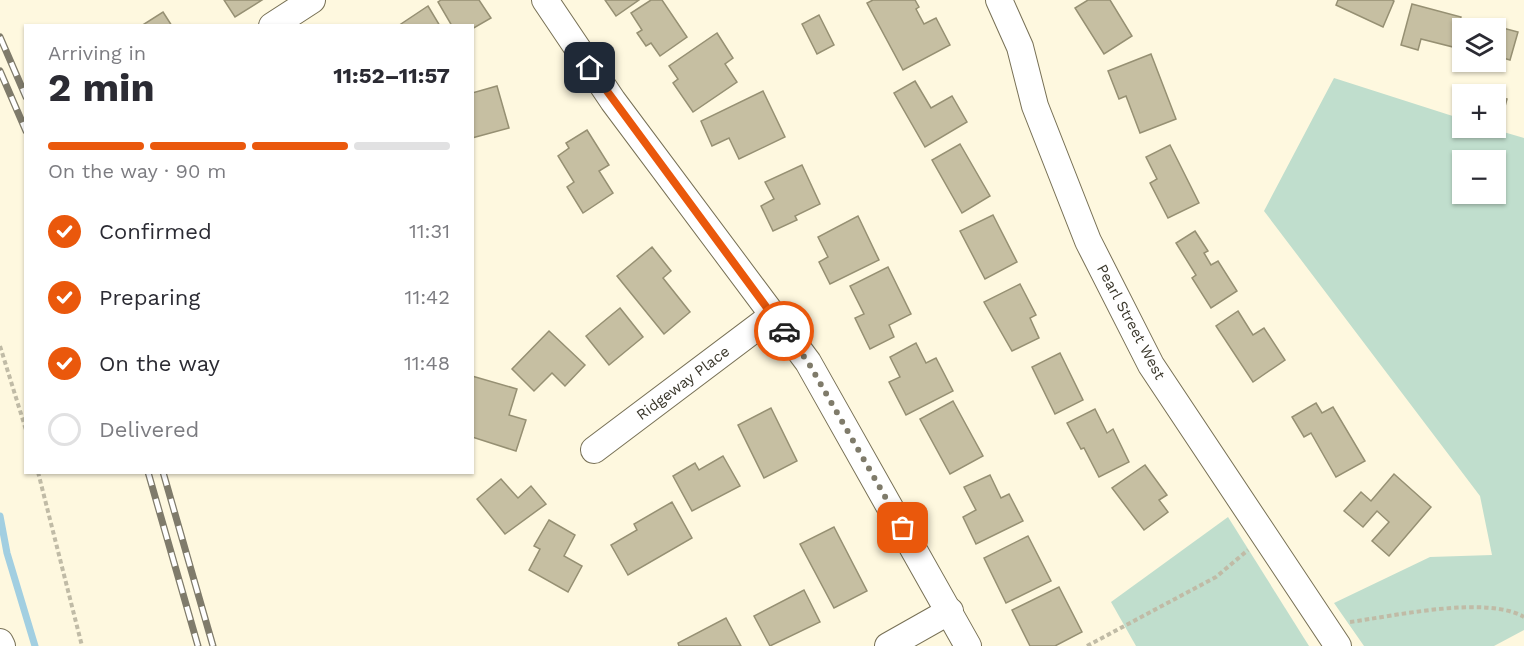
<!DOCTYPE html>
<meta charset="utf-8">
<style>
body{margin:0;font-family:"Work Sans",sans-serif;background:#f2f2f3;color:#2b2b33;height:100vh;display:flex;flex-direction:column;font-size:22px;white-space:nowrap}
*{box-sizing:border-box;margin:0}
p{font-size:20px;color:#7c7c81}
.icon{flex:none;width:33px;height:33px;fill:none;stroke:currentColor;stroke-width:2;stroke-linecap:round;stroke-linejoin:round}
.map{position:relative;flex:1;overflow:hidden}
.sheet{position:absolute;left:24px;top:24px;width:450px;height:450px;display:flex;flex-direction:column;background:#fff;border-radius:0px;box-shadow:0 2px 4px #0004}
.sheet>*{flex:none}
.fabs{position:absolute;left:1452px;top:18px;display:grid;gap:12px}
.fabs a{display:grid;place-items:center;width:54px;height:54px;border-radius:0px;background:#fff;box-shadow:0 2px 4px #0004;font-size:30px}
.pin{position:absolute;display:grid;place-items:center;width:51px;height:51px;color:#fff;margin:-26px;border-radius:12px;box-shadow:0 3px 9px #0006}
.courier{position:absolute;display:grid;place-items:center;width:60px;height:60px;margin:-30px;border:4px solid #ea580c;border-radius:50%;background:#fff;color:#222;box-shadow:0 2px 8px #0007}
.head em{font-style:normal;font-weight:700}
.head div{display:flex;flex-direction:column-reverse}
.head{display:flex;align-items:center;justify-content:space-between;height:102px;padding:0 24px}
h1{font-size:39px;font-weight:700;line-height:45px}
.bar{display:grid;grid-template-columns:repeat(4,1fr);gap:9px 6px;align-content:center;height:72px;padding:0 24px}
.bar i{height:8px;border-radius:4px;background:#e1e1e2}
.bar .active{background:#ea580c}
.bar p{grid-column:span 4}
ol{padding:0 24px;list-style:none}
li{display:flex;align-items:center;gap:18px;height:66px}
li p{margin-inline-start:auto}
li .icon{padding:6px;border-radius:50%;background:#ea580c;color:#fff;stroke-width:4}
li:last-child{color:#7c7c81}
li i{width:33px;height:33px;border:3px solid #e1e1e2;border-radius:50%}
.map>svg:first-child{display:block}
.green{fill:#c0decd;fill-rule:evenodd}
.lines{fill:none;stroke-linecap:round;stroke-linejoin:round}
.stream{stroke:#a2cfe1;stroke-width:7}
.building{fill:#c6bfa2;stroke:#969073;stroke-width:1.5}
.minor-casing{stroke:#777055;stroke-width:28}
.path{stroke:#c0bba6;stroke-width:4;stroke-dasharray:4.5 3;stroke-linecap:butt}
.minor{stroke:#fff;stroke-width:26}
.rail-casing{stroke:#7f7b6b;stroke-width:7}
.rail{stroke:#fff;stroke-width:4.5;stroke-dasharray:14;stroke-linecap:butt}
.done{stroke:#7f7b6a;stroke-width:6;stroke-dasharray:0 10.8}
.route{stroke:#ea580c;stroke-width:8}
.labels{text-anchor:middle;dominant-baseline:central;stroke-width:5;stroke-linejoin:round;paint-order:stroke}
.street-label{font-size:15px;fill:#3a372b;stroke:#fff}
</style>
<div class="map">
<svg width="1524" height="646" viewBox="0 0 1524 646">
<rect width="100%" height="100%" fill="#fef8df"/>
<g class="green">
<path d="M1334,78L1462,119V128H1490L1524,138V630L1494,646H1364L1334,603L1430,557L1492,555L1480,496L1264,211ZM1462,160H1496V194H1462Z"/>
<path d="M1228,517L1309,646H1136L1111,602Z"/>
</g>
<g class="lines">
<path class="stream" d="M0,516L7,553L35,646"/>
</g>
<g class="building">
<path d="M224,0H262L235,17Z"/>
<path d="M441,0H479L491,18L472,29V26H452L438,2Z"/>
<path d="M605,0H639L616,16Z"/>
<path d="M651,0H662L687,37L660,56L651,43L646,46L637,33L642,30L631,13Z"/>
<path d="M873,0H915L919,7L916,9L924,24L936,18L950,45L903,70L867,3Z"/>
<path d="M1088,0H1110L1132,36L1104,54L1075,8Z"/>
<path d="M1338,0H1392L1394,1L1383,27L1336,5Z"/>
<path d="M1412,4L1461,17L1453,47L1421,39L1418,50L1401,45Z"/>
<path d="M428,6L440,26H398Z"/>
<path d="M163,12L172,26H141Z"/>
<path d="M819,15L834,45L817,54L802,24Z"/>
<path d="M1469,19L1518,32L1510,60L1496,56V28H1466Z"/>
<path d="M717,33L733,58L725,64L737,82L693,112L673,83L678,79L669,66Z"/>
<path d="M1151,54L1176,119L1140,133L1126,96L1119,99L1108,71Z"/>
<path d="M915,81L931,108L952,96L967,122L925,147L894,93Z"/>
<path d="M497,86L509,128L472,138V93Z"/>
<path d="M763,91L785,137L739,159L729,138L712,146L701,121Z"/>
<path d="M1496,96L1507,99L1500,125L1496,124Z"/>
<path d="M587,130L609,165L599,171L613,193L583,213L567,187L574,182L558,156L569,148L566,143Z"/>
<path d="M960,144L990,196L962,213L932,160Z"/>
<path d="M1170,145L1199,203L1168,218L1150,183L1157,179L1146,157Z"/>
<path d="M802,165L820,204L795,216L797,220L773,231L761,206L774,199L765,182Z"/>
<path d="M993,215L1017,262L985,279L960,231Z"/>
<path d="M858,216L879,260L830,284L819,262L828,257L818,237Z"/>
<path d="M1195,231L1208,251L1204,253L1211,265L1218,261L1237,291L1211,308L1192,278L1196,275L1176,243Z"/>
<path d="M652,247L671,271L663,278L690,312L664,334L617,276Z"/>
<path d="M888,267L911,314L889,325L894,337L870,349L855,318L864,314L850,286Z"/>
<path d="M1020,284L1036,315L1030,318L1039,338L1012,351L984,302Z"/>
<path d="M620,308L643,337L609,365L586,336Z"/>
<path d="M1238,311L1253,335L1264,328L1285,360L1253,382L1216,326Z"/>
<path d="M549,331L585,365L565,386L552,373L534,391L512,369Z"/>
<path d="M916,343L926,363L936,358L953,391L906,415L889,382L900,377L890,357Z"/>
<path d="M1060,353L1083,400L1055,414L1032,367Z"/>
<path d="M472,376L517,389L509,415L526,420L516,451L472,437Z"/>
<path d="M953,401L983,456L950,474L920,419Z"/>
<path d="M1316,403L1322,413L1333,407L1365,461L1336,477L1311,433L1304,437L1292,417Z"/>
<path d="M771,408L797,461L764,478L738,425Z"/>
<path d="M1095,409L1107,433L1113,429L1129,462L1099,477L1084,448L1081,449L1067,423Z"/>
<path d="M723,456L740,486L692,511L673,476L695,463L699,470Z"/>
<path d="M1145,465L1167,495L1159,500L1168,512L1144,530L1112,488Z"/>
<path d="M1394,474L1431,507L1389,556L1372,541L1389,522L1377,511L1363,527L1344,511L1361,492L1371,501Z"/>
<path d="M990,475L1001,498L1009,494L1023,521L976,544L963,517L976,510L964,487Z"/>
<path d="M501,479L518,498L531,486L546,504L505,534L477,499Z"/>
<path d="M672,502L692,538L628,575L611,545L637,530L634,524Z"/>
<path d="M549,520L575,535L564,556L582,566L568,592L529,570L540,549L534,546Z"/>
<path d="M834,527L867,591L834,608L800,544Z"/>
<path d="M1028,536L1051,581L1006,603L984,558Z"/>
<path d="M1059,587L1082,632L1055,646H1030L1012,610Z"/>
<path d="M804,590L820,622L770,646L754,616Z"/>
<path d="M726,618L741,646H679L678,643Z"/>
</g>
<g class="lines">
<g class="minor-casing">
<g id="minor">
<path d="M545,0L613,101L808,362L968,646"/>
<path d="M999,0L1020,47L1035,106L1088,241L1151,365L1338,646"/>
<path d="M272,26L312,0"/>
<path d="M594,450L772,316"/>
<path d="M0,642L2,646"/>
<path d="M888,646L950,611"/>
</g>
</g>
<g class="path">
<path d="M0,346L26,430"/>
<path d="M38,472L82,646"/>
<path d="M1350,622C1394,616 1487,595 1524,617"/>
<path d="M1087,646L1216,577L1248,550"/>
</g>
<use href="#minor" class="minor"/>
<g class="rail-casing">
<g id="rail">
<path d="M0,37L26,97"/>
<path d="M0,71L26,131"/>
<path d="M148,472L198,646"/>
<path d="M163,472L213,646"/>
</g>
</g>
<use href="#rail" class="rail"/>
</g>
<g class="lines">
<path class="done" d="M784,331L808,362L903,528"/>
<path class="route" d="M590,68L784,331"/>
</g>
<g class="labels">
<g class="street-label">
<text transform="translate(1131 322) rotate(62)">Pearl Street West</text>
<text transform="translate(683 383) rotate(-37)">Ridgeway Place</text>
</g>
</g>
</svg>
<div class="fabs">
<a><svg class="icon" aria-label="layers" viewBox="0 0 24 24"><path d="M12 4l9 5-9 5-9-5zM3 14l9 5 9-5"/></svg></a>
<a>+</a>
<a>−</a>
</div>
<div class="pin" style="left:903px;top:528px;background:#ea580c"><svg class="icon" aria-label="bag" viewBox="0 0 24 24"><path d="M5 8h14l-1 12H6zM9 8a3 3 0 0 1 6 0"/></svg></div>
<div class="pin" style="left:590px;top:68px;background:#1f2937"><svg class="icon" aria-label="home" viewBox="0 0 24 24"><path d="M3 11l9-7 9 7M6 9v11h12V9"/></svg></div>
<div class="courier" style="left:784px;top:331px"><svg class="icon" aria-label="car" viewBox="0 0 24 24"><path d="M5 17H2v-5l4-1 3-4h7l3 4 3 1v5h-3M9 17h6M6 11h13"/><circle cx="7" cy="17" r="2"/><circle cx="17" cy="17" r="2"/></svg></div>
<section class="sheet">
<div class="head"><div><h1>2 min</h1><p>Arriving in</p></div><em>11:52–11:57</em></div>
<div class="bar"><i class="active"></i><i class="active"></i><i class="active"></i><i></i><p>On the way · 90 m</p></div>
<ol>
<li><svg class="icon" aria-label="check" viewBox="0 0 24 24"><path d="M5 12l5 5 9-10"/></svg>Confirmed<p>11:31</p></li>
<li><svg class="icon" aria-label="check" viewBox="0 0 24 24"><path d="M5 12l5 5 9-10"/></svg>Preparing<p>11:42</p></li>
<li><svg class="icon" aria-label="check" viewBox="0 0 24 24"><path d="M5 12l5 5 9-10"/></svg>On the way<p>11:48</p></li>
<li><i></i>Delivered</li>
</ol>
</section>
</div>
